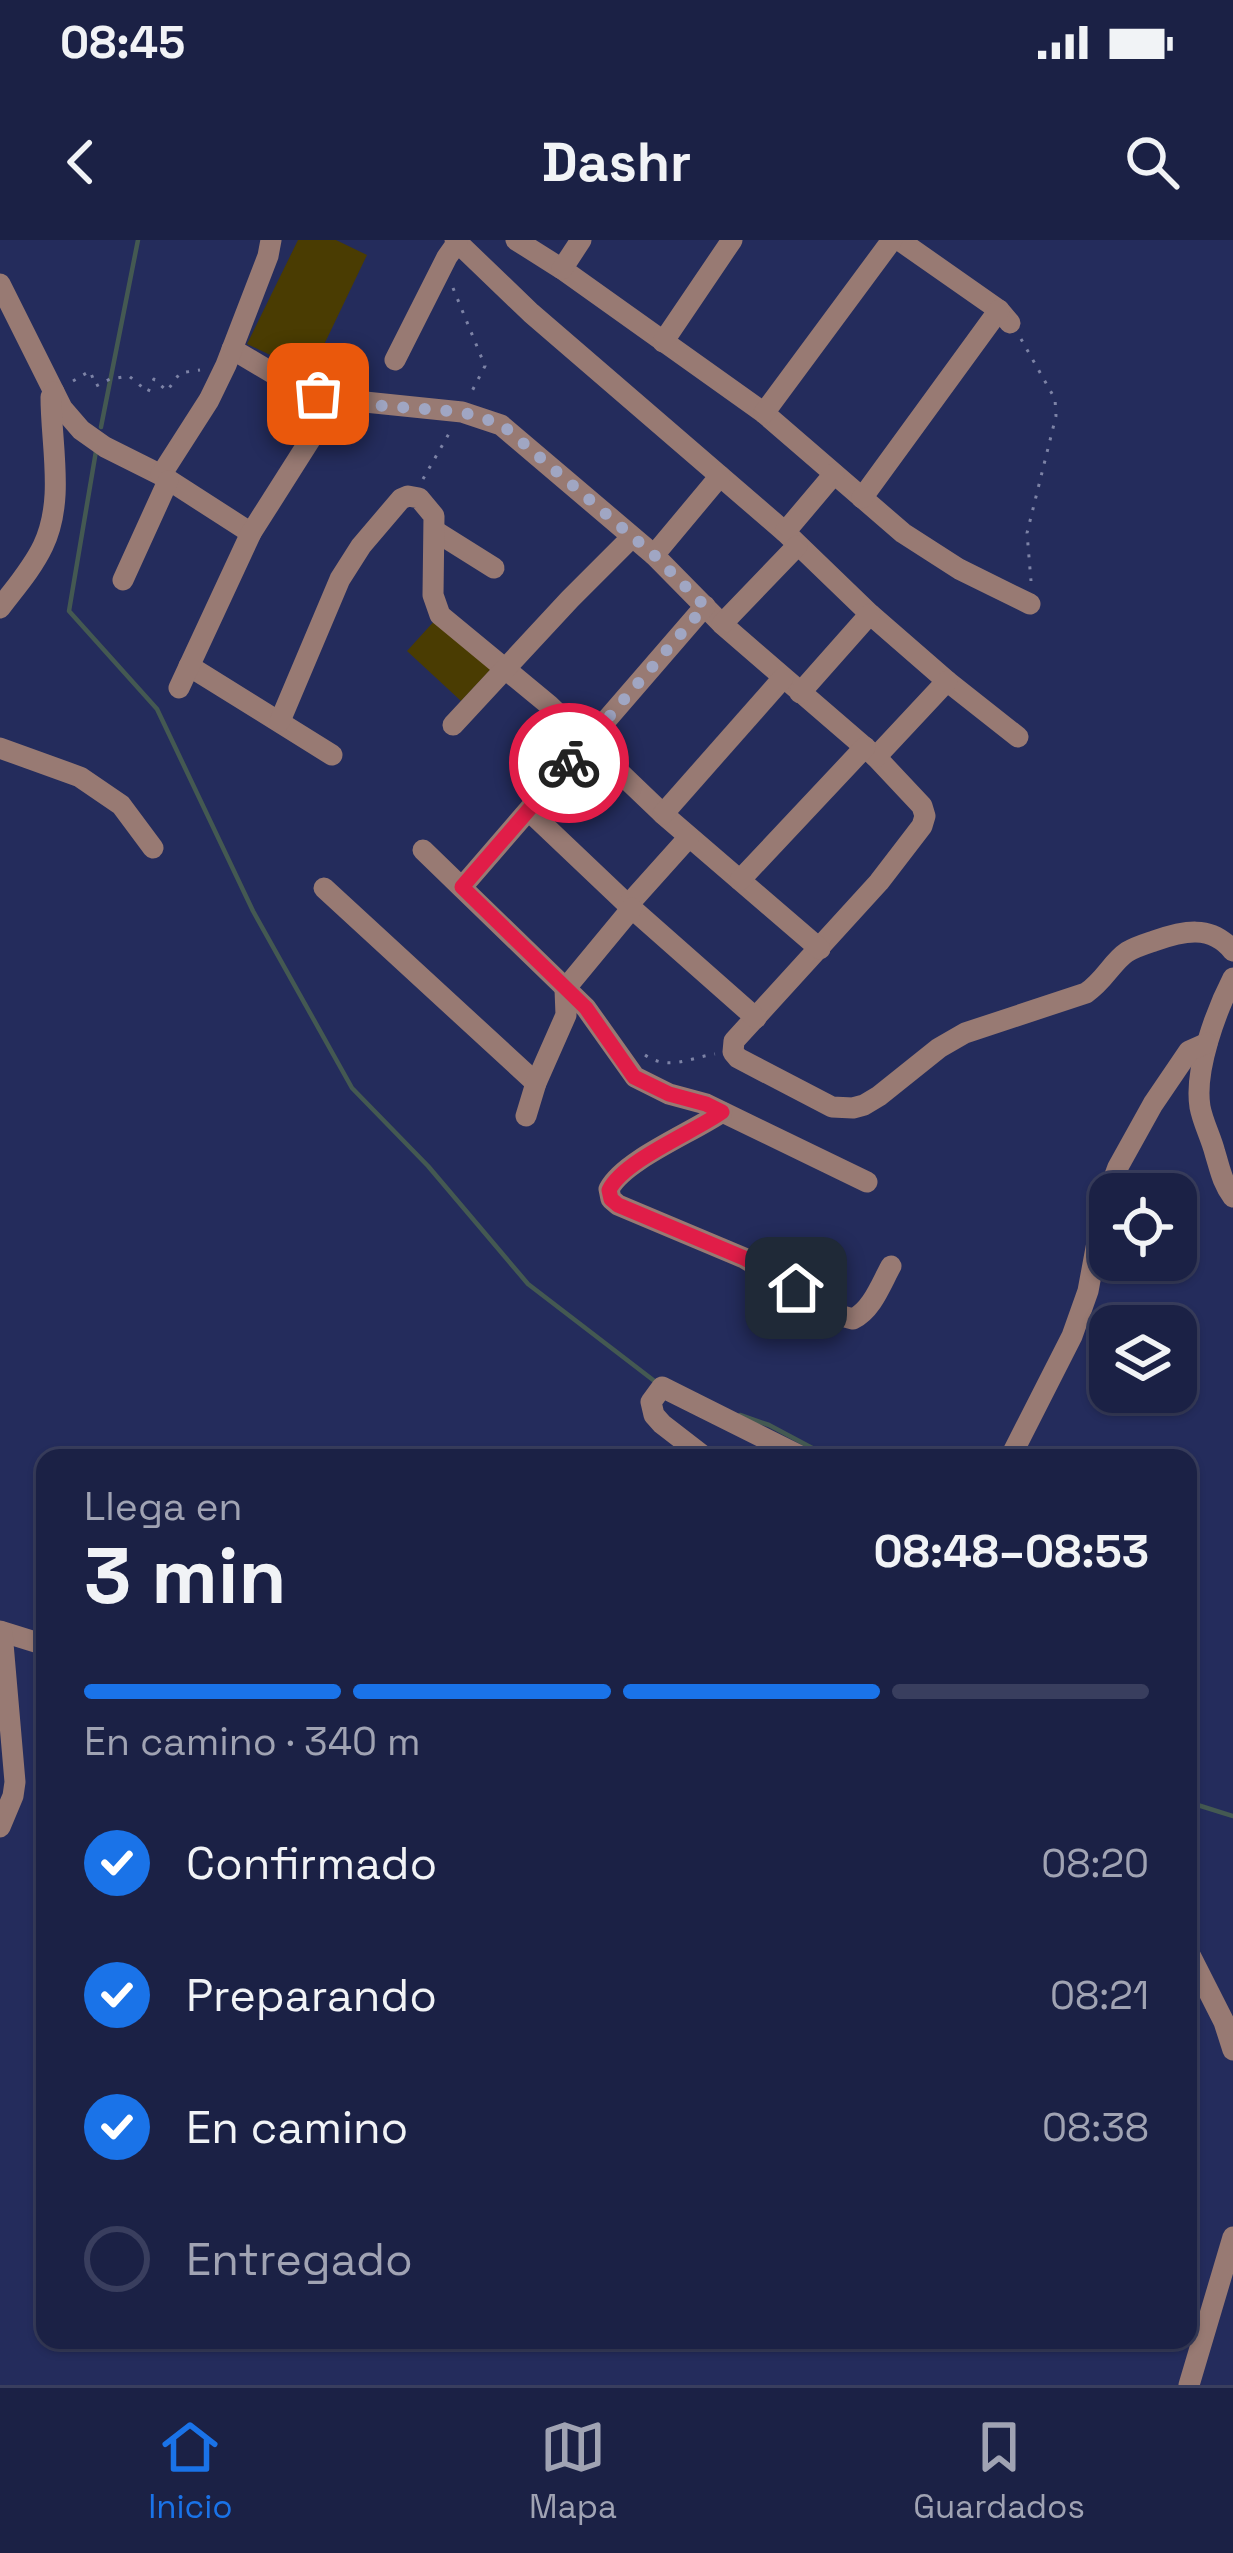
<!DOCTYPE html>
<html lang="es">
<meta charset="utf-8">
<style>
body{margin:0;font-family:"Space Grotesk",sans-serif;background:#24294c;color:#f1f3f6;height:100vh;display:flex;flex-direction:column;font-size:45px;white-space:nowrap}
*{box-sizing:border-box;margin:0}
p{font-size:39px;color:#a0a3b3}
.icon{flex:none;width:66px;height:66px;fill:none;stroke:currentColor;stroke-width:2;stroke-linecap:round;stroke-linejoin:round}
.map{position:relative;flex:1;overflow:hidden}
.side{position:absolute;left:36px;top:1209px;width:1161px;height:900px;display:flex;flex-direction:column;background:#1b2145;border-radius:24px;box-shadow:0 3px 9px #0004,0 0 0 3px #393e5e}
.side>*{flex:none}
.tools{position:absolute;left:1089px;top:933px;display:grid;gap:24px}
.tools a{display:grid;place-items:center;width:108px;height:108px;border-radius:24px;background:#1b2145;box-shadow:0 3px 9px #0004,0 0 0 3px #393e5e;font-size:60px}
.pin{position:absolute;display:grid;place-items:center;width:102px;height:102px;color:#fff;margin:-51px;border-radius:24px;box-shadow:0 6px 18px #0006}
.courier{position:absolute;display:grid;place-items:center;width:120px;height:120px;margin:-60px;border:9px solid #e11d48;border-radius:50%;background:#fff;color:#222;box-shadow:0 3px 15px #0007}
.head em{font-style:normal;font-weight:700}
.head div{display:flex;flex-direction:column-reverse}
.head{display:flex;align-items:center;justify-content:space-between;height:204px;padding:0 48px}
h1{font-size:78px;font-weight:700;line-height:90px}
.bar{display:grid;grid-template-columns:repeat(4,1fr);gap:18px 12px;align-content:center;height:144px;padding:0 48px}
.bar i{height:15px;border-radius:9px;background:#393e5e}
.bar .on{background:#1a73e8}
.bar p{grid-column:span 4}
ol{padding:0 48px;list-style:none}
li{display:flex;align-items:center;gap:36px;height:132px}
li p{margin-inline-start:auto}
li .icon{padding:12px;border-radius:50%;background:#1a73e8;color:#fff;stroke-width:4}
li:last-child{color:#a0a3b3}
li i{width:66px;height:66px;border:6px solid #393e5e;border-radius:50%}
.status{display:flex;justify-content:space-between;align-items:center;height:84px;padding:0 60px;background:#1b2145;direction:ltr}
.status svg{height:33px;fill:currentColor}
header{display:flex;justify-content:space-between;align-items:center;height:156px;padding:0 48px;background:#1b2145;font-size:54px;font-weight:700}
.tabs{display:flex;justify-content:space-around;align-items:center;height:168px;border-top:3px solid #393e5e;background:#1b2145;font-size:33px;color:#a0a3b3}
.tabs a{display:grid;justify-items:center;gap:6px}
.tabs .on{color:#1a73e8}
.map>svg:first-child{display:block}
.green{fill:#4a3c02}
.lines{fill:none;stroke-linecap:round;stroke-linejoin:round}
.stream{stroke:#445952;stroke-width:4.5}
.path{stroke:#7d83a6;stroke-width:3;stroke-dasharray:3 9;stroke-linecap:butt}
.minor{stroke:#987a73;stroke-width:21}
.done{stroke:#a0a6c3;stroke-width:12;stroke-dasharray:0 21.6}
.route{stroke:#e11d48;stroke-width:15}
</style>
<div class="status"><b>08:45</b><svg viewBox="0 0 49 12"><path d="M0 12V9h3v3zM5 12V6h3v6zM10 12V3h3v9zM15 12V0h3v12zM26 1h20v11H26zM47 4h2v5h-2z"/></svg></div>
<header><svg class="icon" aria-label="back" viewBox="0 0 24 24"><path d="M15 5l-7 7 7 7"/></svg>Dashr<svg class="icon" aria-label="search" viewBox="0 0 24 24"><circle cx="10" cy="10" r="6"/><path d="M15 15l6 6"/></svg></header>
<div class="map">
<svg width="1233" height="2145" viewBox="0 0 1233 2145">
<rect width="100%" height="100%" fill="#242c5c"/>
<g class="green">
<path d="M298,0H336L367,15L310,134L247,104Z"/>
<path d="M437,378L491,429L461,461L407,411Z"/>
</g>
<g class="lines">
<g class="stream">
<path d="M101,187L138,0"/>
<path d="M96,211L69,371L157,469L253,671L352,848L428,926L528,1044L657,1143"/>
<path d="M740,1175L769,1185L831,1218"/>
<path d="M1188,1562L1233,1576"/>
</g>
<g class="path">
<path d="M453,48L485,126L470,155"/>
<path d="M1021,99L1055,159L1056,176L1027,293L1031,341"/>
<path d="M73,141L90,131L96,146L110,139L129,136L148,152L154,139L167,151L180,133L200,130"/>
<path d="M423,239L451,190"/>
<path d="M645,815C668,831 689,818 715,814"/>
</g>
<g class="minor">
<path d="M455,0L531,73L785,292L870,374L947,441L1018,497"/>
<path d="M516,0L562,29L764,173L903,293L959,329L1030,364"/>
<path d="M899,0L999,70L1010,83"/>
<path d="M562,29L581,0"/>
<path d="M0,44L62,168L81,190L105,207L161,235L251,293"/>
<path d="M663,102L732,0"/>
<path d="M232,109L291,144L336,159L462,172L501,185L654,315L722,384L876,517L922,566L925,576L922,586L879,642L734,801L733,812L738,818L832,867L853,868L864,865L879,856L939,808L965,793L1086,753C1105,740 1112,722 1127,712C1135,707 1145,704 1154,701C1183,691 1211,684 1233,711"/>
<path d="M395,120L447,17L457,3"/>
<path d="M764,173L892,0"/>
<path d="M161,235L209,160L226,125L268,16L271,0"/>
<path d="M862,258L999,70"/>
<path d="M435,291L494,328"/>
<path d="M785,292L834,234"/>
<path d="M654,315L720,236"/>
<path d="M123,340L168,241"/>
<path d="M0,368C15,348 32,329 43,306C65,260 51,206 51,157L54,152"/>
<path d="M722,384L797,306"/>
<path d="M189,426L332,515"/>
<path d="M179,448L251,293L336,159"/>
<path d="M800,453L870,374"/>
<path d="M280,481L340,339L361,306L401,259L408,256L419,258L434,276L433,355L440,375L549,465L663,574L820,709"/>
<path d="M453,485L570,359L632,297"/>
<path d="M0,508L80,537L121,565L153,608"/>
<path d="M876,517L947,441"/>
<path d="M529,571L628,665L756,778"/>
<path d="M663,574L783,438"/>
<path d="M423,610L586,768L635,837L669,854L706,864L867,942"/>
<path d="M740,640L865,507"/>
<path d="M462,647L705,366"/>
<path d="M324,648L536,843"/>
<path d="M628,665L689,597"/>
<path d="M1233,738C1216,771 1194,830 1200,867C1203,883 1211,897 1215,913C1220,929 1222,942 1233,957"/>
<path d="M722,872C693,892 624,920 609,949L611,959L618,965L744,1018L838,1075L853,1079C872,1070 881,1044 891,1026"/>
<path d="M526,876L536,843L566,775L565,749L632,668"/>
<path d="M706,1218L662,1184L654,1175L651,1162L662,1147L804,1218"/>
<path d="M1010,1218L1072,1096L1088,1051L1104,965L1118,927L1153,864L1189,811L1207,803"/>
<path d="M0,1391L45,1405"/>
<path d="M0,1587L13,1556L15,1542L2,1392"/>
<path d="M1188,1711L1224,1782L1233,1810"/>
<path d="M1189,2145L1233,1997"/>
</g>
</g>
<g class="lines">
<path class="done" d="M318,154L373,165L462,172L501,184L654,315L705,366L569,523"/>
<path class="route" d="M569,523L462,647L586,768L634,837L669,854L706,864L722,872C694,892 624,920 609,950L611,959L618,965L744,1018L796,1048"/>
</g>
</svg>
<div class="tools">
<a><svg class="icon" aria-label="locate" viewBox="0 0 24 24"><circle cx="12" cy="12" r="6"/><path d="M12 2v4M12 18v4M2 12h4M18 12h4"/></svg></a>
<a><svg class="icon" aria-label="layers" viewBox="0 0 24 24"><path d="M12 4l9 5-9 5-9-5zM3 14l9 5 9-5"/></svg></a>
</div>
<div class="pin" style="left:318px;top:154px;background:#ea580c"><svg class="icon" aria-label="bag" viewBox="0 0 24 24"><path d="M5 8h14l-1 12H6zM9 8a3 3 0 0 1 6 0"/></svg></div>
<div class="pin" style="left:796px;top:1048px;background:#1f2937"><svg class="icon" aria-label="home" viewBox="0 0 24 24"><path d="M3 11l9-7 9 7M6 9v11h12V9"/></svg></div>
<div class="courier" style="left:569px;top:523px"><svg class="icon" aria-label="bike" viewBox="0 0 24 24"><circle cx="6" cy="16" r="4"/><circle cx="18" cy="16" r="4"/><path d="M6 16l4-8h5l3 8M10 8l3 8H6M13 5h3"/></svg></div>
<section class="side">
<div class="head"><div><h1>3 min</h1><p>Llega en</p></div><em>08:48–08:53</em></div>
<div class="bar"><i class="on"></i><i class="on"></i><i class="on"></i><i></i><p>En camino · 340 m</p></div>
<ol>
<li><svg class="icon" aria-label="check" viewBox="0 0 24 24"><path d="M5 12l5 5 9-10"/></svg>Confirmado<p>08:20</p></li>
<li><svg class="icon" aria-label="check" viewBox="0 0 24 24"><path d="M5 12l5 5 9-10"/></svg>Preparando<p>08:21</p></li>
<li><svg class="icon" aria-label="check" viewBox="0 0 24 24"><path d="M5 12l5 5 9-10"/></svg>En camino<p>08:38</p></li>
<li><i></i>Entregado</li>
</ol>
</section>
</div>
<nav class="tabs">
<a class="on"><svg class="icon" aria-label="home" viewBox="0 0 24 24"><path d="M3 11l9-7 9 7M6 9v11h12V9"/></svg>Inicio</a>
<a><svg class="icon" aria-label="map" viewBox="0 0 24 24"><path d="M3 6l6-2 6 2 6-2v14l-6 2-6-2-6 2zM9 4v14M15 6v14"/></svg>Mapa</a>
<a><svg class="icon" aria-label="saved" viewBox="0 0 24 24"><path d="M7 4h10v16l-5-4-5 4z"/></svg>Guardados</a>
</nav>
